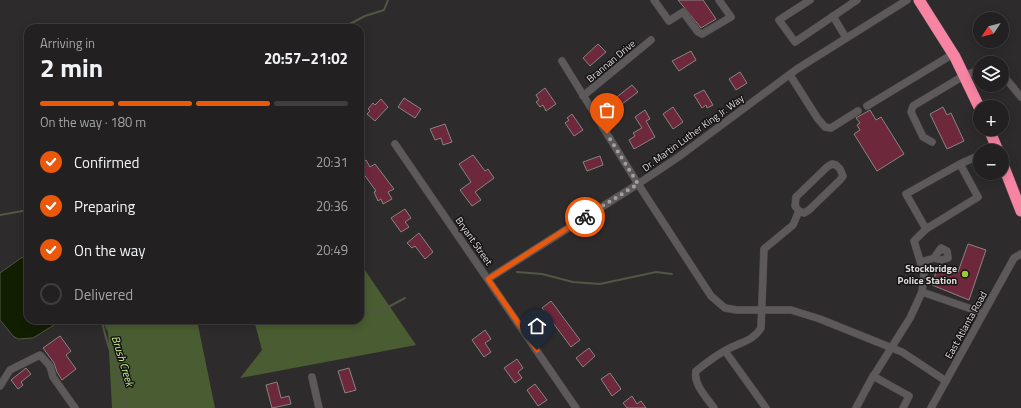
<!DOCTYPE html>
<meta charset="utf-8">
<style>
body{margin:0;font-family:"Titillium Web",sans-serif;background:#2a282a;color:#f1f3f6;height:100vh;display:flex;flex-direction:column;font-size:15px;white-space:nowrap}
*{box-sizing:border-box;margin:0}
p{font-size:13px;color:#a2a3a5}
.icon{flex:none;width:22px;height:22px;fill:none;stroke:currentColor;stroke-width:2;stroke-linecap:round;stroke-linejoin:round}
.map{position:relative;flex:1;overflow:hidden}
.drawer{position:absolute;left:24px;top:24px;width:340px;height:300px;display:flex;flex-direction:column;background:#222021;border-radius:12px;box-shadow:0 2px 10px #0003,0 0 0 1px #3f3e3f}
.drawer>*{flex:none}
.needle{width:26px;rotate:234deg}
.buttons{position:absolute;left:973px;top:12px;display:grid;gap:8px}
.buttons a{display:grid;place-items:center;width:36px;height:36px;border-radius:50%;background:#222021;box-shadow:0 2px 10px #0003,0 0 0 1px #3f3e3f;font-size:20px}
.pin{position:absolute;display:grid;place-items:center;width:34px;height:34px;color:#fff;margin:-41px -17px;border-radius:50% 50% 50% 0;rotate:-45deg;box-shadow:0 0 4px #0007}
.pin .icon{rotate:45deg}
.courier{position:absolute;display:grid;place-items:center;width:40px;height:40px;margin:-20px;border:3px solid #ea580c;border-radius:50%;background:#fff;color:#222;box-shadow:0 1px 5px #0007}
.head em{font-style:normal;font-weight:700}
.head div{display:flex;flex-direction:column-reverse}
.head{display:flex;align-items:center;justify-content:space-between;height:68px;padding:0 16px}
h1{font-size:26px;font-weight:700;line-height:30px}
.bar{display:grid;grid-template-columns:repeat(4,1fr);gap:6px 4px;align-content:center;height:48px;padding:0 16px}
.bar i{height:5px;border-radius:3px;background:#3f3e3f}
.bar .active{background:#ea580c}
.bar p{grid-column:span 4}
ol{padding:0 16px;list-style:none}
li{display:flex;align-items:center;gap:12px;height:44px}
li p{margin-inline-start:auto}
li .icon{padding:4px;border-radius:50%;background:#ea580c;color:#fff;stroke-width:4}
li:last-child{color:#a2a3a5}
li i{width:22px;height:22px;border:2px solid #3f3e3f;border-radius:50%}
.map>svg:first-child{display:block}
.green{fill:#4a5c31}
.water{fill:#121e00;stroke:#505743}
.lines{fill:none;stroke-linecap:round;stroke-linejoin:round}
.stream{stroke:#505743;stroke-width:2}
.building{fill:#6d283c;stroke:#878484}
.minor-casing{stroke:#4a4849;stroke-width:8}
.highway-casing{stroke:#4a4849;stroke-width:12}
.minor{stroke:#5d595a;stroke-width:7}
.highway{stroke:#f684a2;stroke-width:11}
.done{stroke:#a19fa0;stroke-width:4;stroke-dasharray:0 7.2}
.route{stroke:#ea580c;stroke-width:5}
.poi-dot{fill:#97cc39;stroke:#161414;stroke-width:1.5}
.labels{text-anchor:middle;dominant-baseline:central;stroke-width:3;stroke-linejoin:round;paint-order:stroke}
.street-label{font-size:10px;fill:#dfddde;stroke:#161414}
.poi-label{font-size:10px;font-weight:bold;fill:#dfddde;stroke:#161414;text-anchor:end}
.water-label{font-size:11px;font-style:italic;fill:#c8f191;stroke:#161414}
</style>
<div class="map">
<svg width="1021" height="408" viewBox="0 0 1021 408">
<rect width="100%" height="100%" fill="#2e2b2c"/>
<g class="green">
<path d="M360,263L416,345L240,378L262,350L254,320H360Z"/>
<path d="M102,320H197L215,408H112L108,332Z"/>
</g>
<path class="water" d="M28,256V320H62L33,338L18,339L13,336L0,320V273L21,258Z"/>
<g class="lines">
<g class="stream">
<path d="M342,28L365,16L384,10L388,0"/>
<path d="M0,215L28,210"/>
<path d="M517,272L542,274L573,282L600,284L656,272L672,274"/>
<path d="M360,310L381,311L405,298"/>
<path d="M102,320C106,350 124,378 126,408"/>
</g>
</g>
<g class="building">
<path d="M678,0H703L716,19L701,28Z"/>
<path d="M598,44L606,52L590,66L583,58Z"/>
<path d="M691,51L696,60L679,71L672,61Z"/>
<path d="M740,72L747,83L736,90L729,79Z"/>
<path d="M632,85L638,92L618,107L613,100Z"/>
<path d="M545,88L556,104L546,111L543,105L540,107L536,102L539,100L536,95Z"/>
<path d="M704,90L713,105L707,108L706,105L702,108L694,95Z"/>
<path d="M404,98L421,109L415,118L398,107Z"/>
<path d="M381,99L388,107L375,121L367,114L370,111L368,109L373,103L375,105Z"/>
<path d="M673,107L683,122L673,129L663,114Z"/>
<path d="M943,107L947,115L951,113L964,141L947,149L930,114Z"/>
<path d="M645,110L650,119L646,121L655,137L634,149L629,140L635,136L633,133L642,128L635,117Z"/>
<path d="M870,110L876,120L881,117L904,154L877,171L854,134L860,130L857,125L860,123L856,118Z"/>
<path d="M572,114L583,130L574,136L565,123L569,120L567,118Z"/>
<path d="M445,124L452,142L443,145L441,138L435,140L430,129Z"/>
<path d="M473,155L485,171L488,169L494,178L475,192L481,200L472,206L460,190L471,182L459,164Z"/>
<path d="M600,156L603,165L587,171L583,162Z"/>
<path d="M366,160L370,167L375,164L394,189L388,192L392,199L383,204L381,199L378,201L374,192L376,191L360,169V164Z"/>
<path d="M405,209L411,218L405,222L409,227L401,232L391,218Z"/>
<path d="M419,233L433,252L425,259L415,246L412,248L407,243Z"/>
<path d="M968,244L986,250L969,300L932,285L938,265L958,272Z"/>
<path d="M551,301L580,340L571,347L542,308Z"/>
<path d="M485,330L491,339L485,343L491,352L484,357L472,340Z"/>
<path d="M60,336L71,351L66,355L76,369L62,380L57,372L54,363L43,348Z"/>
<path d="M589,348L595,356L583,367L576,358Z"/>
<path d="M517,359L523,368L518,372L522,378L515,383L504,368Z"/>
<path d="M26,368L31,374L21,382L23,385L18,389L11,380Z"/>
<path d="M349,368L356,390L345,393L338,371Z"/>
<path d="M610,373L621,389L612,396L601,379Z"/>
<path d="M277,382L281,398L289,396L291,404L272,408L266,385Z"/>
<path d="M535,384L547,400L538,406L527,390Z"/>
<path d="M632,396L637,404L641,401L646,408H627L623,403Z"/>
</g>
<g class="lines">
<g class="minor-casing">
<g id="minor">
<path d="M654,0L669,21L683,12L698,32L702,34L731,17L719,0"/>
<path d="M810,0L779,20L795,42L857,0"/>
<path d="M833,16L846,38"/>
<path d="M562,61L638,184L711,296L725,308L737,310H791L820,319L902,352L946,381"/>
<path d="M1002,74L1021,97"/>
<path d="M790,75L818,119L825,127L831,128L858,111"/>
<path d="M583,96L651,40"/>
<path d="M867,106L953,54"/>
<path d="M932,142L923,137L911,112L913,106L965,75L980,70"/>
<path d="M395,144L576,408"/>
<path d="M832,164L836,165L840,169L843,176L840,180L809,210L804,213L799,211L795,206L796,197L827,167Z"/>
<path d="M960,164L978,197L926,229L906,194L960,164L980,155"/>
<path d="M921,262L934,258L941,260L948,258L947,251L941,248L934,258"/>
<path d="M488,279L638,184L677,158L797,69L907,0"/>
<path d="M922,292L983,313"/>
<path d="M725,351L766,408"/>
<path d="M873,376L909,396L903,408"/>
<path d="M312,377L319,408"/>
<path d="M0,386L10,370L40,355L50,366L53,377L75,408"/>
<path d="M714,408C707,398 693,384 696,371C706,363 716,355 728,349C741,342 753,341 761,328L764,249L793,225L799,211"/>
<path d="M856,408L871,380L910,318L922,292L924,274L914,241L926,229"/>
<path d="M931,408L1014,258L1021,254"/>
</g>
</g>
<g class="highway-casing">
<g id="highway">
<path d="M919,0L955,57L980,109"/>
<path d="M989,129L998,151"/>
<path d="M1002,162L1021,211"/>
</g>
</g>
<use href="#minor" class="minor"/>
<use href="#highway" class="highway"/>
</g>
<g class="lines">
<path class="done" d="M585,217L638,184L607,134"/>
<path class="route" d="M537,350L488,279L585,217"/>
</g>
<circle class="poi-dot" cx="965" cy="274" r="4"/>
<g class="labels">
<g class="street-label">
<text transform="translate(611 61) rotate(-40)">Brannan Drive</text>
<text transform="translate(693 133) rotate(-36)">Dr. Martin Luther King Jr. Way</text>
<text transform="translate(474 241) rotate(55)">Bryant Street</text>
<text transform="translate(966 325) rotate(-61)">East Atlanta Road</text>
</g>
<g class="poi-label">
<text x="957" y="268">Stockbridge<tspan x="957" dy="12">Police Station</tspan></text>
</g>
<g class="water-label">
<text transform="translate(123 361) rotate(73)">Brush Creek</text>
</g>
</g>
</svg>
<div class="buttons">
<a><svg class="needle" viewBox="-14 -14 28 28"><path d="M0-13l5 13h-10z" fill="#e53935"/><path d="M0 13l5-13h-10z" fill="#a2a3a5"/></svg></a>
<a><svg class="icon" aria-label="layers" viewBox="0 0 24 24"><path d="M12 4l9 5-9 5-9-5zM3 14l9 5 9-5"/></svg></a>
<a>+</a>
<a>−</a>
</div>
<div class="pin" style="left:607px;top:134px;background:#ea580c"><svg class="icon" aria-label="bag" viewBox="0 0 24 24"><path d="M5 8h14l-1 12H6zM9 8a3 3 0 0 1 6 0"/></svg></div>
<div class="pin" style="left:537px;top:350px;background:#1f2937"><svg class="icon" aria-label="home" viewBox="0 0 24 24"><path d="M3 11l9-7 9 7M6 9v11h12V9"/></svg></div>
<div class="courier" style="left:585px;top:217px"><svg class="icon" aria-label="bike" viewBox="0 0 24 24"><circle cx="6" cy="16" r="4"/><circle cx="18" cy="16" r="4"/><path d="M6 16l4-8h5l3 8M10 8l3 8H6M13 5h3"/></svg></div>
<section class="drawer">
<div class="head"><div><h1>2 min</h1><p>Arriving in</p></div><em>20:57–21:02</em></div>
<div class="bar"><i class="active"></i><i class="active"></i><i class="active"></i><i></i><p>On the way · 180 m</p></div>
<ol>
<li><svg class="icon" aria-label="check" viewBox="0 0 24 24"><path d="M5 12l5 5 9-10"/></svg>Confirmed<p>20:31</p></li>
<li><svg class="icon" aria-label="check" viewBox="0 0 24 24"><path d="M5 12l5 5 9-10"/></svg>Preparing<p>20:36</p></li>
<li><svg class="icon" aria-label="check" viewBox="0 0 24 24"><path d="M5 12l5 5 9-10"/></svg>On the way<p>20:49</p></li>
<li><i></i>Delivered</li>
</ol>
</section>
</div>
